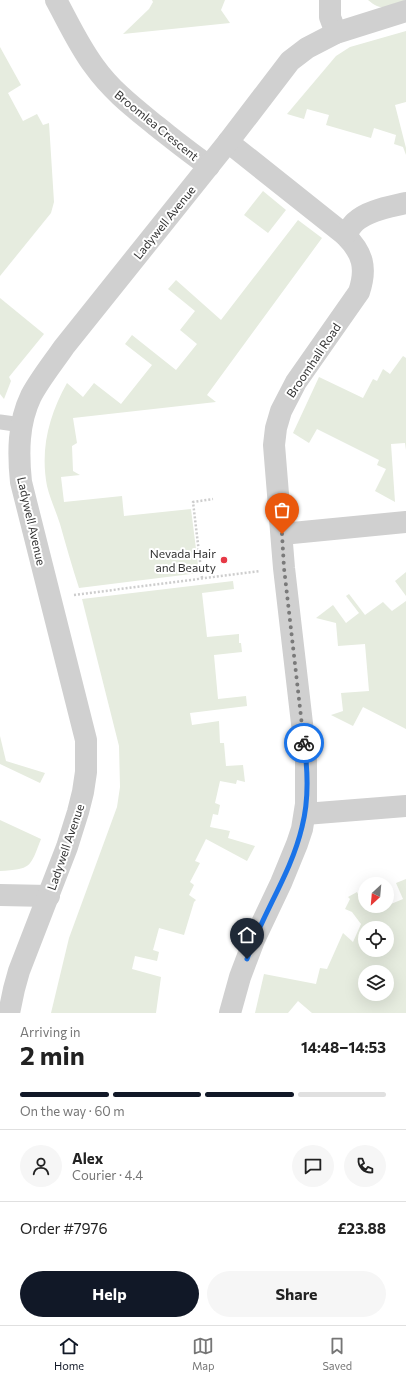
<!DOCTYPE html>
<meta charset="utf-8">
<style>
body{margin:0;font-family:Commissioner,sans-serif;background:#f6f6f6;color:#222;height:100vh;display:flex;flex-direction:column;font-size:15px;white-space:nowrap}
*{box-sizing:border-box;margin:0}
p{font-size:13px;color:#767676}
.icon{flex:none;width:22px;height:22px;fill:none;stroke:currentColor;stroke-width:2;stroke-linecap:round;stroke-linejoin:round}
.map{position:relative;height:1013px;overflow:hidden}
.sheet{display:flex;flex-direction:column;background:#fff;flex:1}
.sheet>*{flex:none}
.needle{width:26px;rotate:206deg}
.tools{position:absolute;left:358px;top:877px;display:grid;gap:8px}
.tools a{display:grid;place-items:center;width:36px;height:36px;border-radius:50%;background:#fff;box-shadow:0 4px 16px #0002;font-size:20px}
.pin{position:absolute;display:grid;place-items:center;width:34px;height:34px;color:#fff;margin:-41px -17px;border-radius:50% 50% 50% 0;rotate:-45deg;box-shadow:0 0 4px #0007}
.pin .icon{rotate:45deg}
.courier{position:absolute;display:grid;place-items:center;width:40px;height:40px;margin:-20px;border:3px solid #1a73e8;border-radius:50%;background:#fff;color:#222;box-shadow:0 1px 5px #0007}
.headline em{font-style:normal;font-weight:700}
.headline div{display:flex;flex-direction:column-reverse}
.headline{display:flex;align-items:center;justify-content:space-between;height:68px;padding:0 20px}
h1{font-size:26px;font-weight:700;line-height:30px}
.bar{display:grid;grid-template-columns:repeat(4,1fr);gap:6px 4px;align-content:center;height:48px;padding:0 20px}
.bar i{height:5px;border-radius:3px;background:#e0e0e0}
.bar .selected{background:#111827}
.bar p{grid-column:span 4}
.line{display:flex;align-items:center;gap:10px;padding:0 20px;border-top:1px solid #e0e0e0}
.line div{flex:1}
.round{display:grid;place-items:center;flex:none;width:42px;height:42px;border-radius:21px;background:#f6f6f6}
.button{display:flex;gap:8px;margin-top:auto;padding:8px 20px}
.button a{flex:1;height:46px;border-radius:24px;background:#111827;color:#fff;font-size:16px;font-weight:700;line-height:46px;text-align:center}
.button a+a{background:#f6f6f6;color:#222}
.tab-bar{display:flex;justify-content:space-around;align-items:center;height:56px;border-top:1px solid #e0e0e0;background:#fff;font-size:11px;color:#767676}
.tab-bar a{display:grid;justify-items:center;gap:2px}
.tab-bar .selected{color:#111827}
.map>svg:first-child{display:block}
.green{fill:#e6ecdf;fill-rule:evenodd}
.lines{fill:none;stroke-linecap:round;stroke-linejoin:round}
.path{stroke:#cdcdcd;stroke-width:2.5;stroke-dasharray:2 2;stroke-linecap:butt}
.lane{stroke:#d0d0d0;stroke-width:15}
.street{stroke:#d0d0d0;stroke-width:22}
.done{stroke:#7a7a7a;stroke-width:4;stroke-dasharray:0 7.2}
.route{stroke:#1a73e8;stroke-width:5}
.poi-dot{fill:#e63946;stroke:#fff;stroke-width:1.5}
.labels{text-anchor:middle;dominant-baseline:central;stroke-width:4;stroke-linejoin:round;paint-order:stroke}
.street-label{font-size:12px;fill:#333;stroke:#fff}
.poi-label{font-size:12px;fill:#333;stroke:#fff;text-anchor:end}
</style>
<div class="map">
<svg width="406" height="1013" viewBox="0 0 406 1013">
<rect width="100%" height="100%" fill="#fff"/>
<g class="green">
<path d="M152,0H225L221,10L230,23L123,34L149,9L153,2Z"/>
<path d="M368,0H406C390,6 383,13 368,0Z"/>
<path d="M406,31V102L395,105L406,148V155L403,147L394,144L396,135L374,128L371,138L326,125L329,115L307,109L304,119L287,114L336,56L350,47Z"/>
<path d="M0,47L21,85L8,93L23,121L37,114L43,125L49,123L54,202L51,213L0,276Z"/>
<path d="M263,191L286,210L268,233L244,215Z"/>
<path d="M298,220L322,238L207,395L216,402L73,418L77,443L72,446L73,471L80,475L61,477L64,502L122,496L124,516L191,509L199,573L79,588C72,567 66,545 60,524C56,511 50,499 47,486C40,449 49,415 67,383L83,397L94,383L121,404L152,365L125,344L132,335L176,370L197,344L180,330L195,311L168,289L176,280L221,320Z"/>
<path d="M0,298L44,334L9,377L11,381L4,399L0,394Z"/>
<path d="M403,356L406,358V450L405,443L391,444L395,502L375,491L386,469L377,465L379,460L317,429L309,443L293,433L319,377L363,398L373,379L377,381L383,369L390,374Z"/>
<path d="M406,572V596L395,581Z"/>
<path d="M233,581L234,589L202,593L207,637L239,634V643H241L242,652L214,655L218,699L246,696L247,706L190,713L192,725L219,721L220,743H224L226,766L243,765L245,782L237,780L236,784L220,781L215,803L220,805L218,815L213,814L210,827L230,831L228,838L255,846L247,861L206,839L195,861L200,863L190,882L194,885L189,895L196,900L194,902L184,935L159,928L153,950L159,952L157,961L135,956L132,969L161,977L156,1013H51L69,938L117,807L120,787L119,746L82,599Z"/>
<path d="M349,594L365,615L383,602L392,611L406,601V729L363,707L353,726L331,715L343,711L341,693L369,691L365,644L338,646L336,623L316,618L333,605L346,623L359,613L346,596Z"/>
<path d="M0,736L6,761L45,773L40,783L0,764Z"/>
<path d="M0,820L41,839C30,868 31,869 0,871Z"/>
<path d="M406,879V1013H312L298,1001L288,1013H255L264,974L316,984L320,968L327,969L343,933L353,942L361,924L352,912L345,909L350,899L348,897L357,892L365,910L373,906H387V900H388L391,904L403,899L396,883ZM365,928H387V950H365ZM365,972H387V994H365Z"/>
</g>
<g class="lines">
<g class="path">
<path d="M202,578L193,502L213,499"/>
<path d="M74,595L260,571"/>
</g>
<path class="lane" d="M0,422L22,425"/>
<g class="street">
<path d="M56,0C68,22 79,46 94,66C111,90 133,107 155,125C173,139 190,153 209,166"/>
<path d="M330,0V17L336,33"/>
<path d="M228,142L345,235C363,253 367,268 359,292L296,382L281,411L276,428L274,445L284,568L306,758V804L302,829L297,844L281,883L254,940L240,977L230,1013"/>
<path d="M345,235C348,231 351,226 355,222C368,210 390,207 406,203"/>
<path d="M282,534L406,522"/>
<path d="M305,814L406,806"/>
<path d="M0,895L49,896"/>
<path d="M9,1013L14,989L19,971L67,847L78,812L83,792L86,772V740L21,482C18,453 18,423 31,396C40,379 53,363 64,347L228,142L290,61L307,48L336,33L406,11"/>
</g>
</g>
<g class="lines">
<path class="done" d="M282,534L284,568L304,743"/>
<path class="route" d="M247,959C262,914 291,874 302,827C309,800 308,771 304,743"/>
</g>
<circle class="poi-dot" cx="224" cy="560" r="4"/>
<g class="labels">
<g class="street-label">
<text transform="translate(157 125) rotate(39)">Broomlea Crescent</text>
<text transform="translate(164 222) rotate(-51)">Ladywell Avenue</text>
<text transform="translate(313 360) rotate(-56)">Broomhall Road</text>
<text transform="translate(32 521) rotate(77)">Ladywell Avenue</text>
<text transform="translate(65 847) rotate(-71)">Ladywell Avenue</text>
</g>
<g class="poi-label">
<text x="216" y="553">Nevada Hair<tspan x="216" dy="14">and Beauty</tspan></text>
</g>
</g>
</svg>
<div class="tools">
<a><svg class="needle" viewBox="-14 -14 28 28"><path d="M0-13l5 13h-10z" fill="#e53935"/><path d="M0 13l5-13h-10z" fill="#767676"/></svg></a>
<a><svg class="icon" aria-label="locate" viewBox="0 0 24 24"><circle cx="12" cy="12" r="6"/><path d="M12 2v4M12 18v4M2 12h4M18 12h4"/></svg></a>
<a><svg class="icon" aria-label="layers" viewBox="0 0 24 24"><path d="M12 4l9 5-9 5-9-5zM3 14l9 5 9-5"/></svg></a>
</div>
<div class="pin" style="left:282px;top:534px;background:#ea580c"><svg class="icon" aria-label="bag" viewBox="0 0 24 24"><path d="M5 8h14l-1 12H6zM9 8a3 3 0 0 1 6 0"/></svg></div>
<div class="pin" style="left:247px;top:959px;background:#1f2937"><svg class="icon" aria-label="home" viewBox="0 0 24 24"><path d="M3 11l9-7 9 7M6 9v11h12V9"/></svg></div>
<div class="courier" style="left:304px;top:743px"><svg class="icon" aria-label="bike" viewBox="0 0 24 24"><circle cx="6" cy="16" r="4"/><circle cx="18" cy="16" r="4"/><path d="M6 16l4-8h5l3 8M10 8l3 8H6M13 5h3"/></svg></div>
</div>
<section class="sheet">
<div class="headline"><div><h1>2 min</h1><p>Arriving in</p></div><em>14:48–14:53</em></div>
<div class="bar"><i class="selected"></i><i class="selected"></i><i class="selected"></i><i></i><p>On the way · 60 m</p></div>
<div class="line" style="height:72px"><a class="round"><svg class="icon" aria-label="person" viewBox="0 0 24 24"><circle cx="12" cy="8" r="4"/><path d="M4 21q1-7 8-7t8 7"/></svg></a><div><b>Alex</b><p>Courier · 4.4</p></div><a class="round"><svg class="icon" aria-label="chat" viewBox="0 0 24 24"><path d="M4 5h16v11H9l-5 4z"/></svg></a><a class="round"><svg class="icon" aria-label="phone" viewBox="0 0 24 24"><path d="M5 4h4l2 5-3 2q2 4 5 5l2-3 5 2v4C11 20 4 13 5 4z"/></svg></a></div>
<div class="line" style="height:52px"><div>Order #7976</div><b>£23.88</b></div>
<div class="button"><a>Help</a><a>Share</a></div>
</section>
<nav class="tab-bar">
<a class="selected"><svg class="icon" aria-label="home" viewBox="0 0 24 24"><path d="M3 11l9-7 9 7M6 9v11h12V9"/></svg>Home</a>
<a><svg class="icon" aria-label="map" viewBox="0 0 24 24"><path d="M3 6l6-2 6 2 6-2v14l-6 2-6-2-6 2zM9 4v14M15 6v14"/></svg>Map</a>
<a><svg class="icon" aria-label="saved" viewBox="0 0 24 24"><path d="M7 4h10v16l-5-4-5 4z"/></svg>Saved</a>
</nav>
